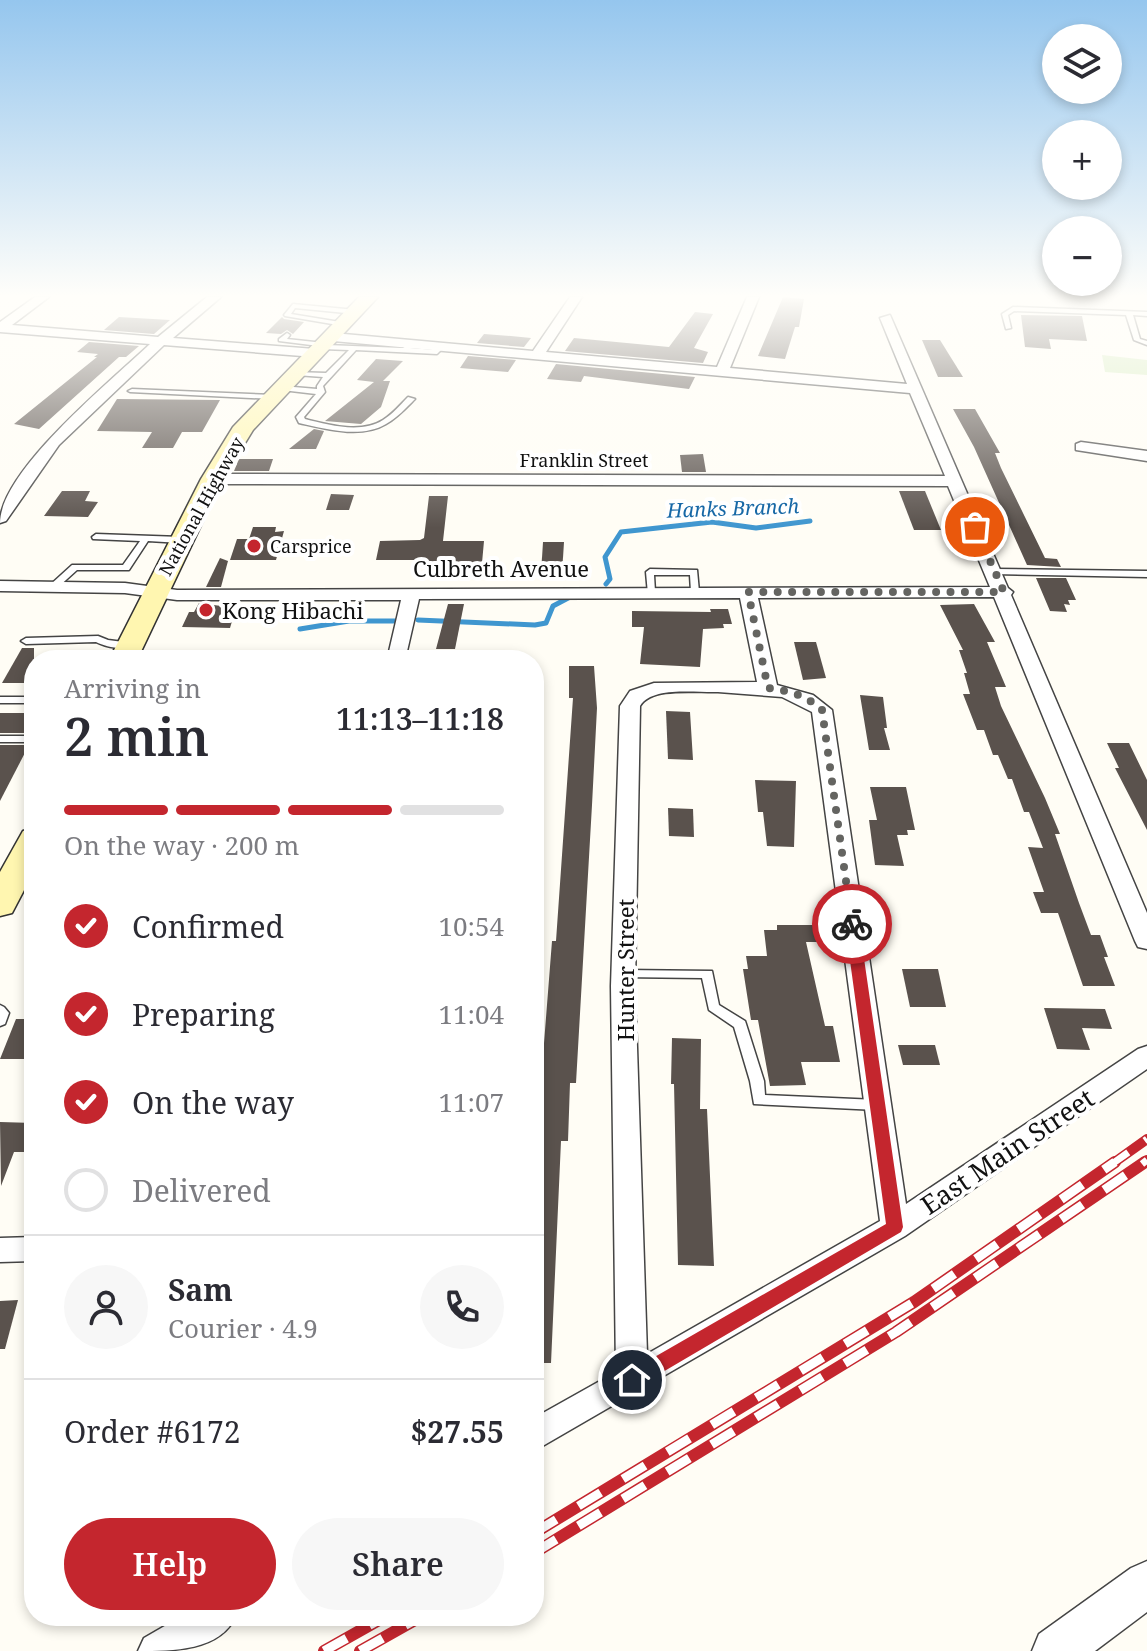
<!DOCTYPE html>
<meta charset="utf-8">
<style>
body{margin:0;font-family:"Noto Serif",serif;background:#f7f7f7;color:#2b2b33;height:100vh;display:flex;flex-direction:column;font-size:30px;white-space:nowrap}
*{box-sizing:border-box;margin:0}
p{font-size:26px;color:#7c7c81}
.icon{flex:none;width:44px;height:44px;fill:none;stroke:currentColor;stroke-width:2;stroke-linecap:round;stroke-linejoin:round}
.map{position:relative;flex:1;overflow:hidden}
.panel{position:absolute;left:24px;top:650px;width:520px;height:976px;display:flex;flex-direction:column;background:#fff;border-radius:32px;box-shadow:0 4px 12px #0003}
.panel>*{flex:none}
.fabs{position:absolute;left:1042px;top:24px;display:grid;gap:16px}
.fabs a{display:grid;place-items:center;width:80px;height:80px;border-radius:50%;background:#fff;box-shadow:0 4px 12px #0003;font-size:40px}
.pin{position:absolute;display:grid;place-items:center;width:68px;height:68px;color:#fff;margin:-34px;border:4px solid #fff;border-radius:50%;box-shadow:0 2px 8px #0007}
.courier{position:absolute;display:grid;place-items:center;width:80px;height:80px;margin:-40px;border:6px solid #c4262e;border-radius:50%;background:#fff;color:#222;box-shadow:0 2px 10px #0007}
.overview em{font-style:normal;font-weight:600}
.overview div{display:flex;flex-direction:column-reverse}
.overview{display:flex;align-items:center;justify-content:space-between;height:136px;padding:0 40px}
h1{font-size:52px;font-weight:600;line-height:60px}
.bar{display:grid;grid-template-columns:repeat(4,1fr);gap:12px 8px;align-content:center;height:96px;padding:0 40px}
.bar i{height:10px;border-radius:6px;background:#e1e1e2}
.bar .active{background:#c4262e}
.bar p{grid-column:span 4}
.line{display:flex;align-items:center;gap:20px;padding:0 40px;border-top:2px solid #e1e1e2}
.line div{flex:1}
.round{display:grid;place-items:center;flex:none;width:84px;height:84px;border-radius:42px;background:#f7f7f7}
ol{padding:0 40px;list-style:none}
li{display:flex;align-items:center;gap:24px;height:88px}
li p{margin-inline-start:auto}
li .icon{padding:8px;border-radius:50%;background:#c4262e;color:#fff;stroke-width:4}
li:last-child{color:#7c7c81}
li i{width:44px;height:44px;border:4px solid #e1e1e2;border-radius:50%}
.action{display:flex;gap:16px;margin-top:auto;padding:16px 40px}
.action a{flex:1;height:92px;border-radius:48px;background:#c4262e;color:#fff;font-size:32px;font-weight:600;line-height:92px;text-align:center}
.action a+a{background:#f7f7f7;color:#2b2b33}
.map>svg:first-child{display:block}
.green{fill:#d5ebbd}
.lines{fill:none;stroke-linecap:round;stroke-linejoin:round}
.stream{stroke:#3f96cf;stroke-width:5}
.building{fill:#5a524d}
.service-casing{stroke:#444;stroke-width:3}
.minor-casing{stroke:#444;stroke-width:3}
.tertiary-casing{stroke:#444;stroke-width:3}
.secondary-casing{stroke:#333;stroke-width:3}
.service{fill:#fff;fill-rule:evenodd}
.minor{fill:#fff;fill-rule:evenodd}
.tertiary{fill:#fff;fill-rule:evenodd}
.secondary{fill:#fff6b0;fill-rule:evenodd}
.rail-far1-casing{stroke:#c4262e;stroke-width:10}
.rail-casing{stroke:#c4262e;stroke-width:12}
.rail-far1{stroke:#fff;stroke-width:7;stroke-dasharray:20;stroke-linecap:butt}
.rail{stroke:#fff;stroke-width:9;stroke-dasharray:26;stroke-linecap:butt}
.route{fill:#c4262e}
.done{stroke:#646461;stroke-width:8;stroke-dasharray:0 14.4}
.poi-dot{fill:#c4262e;stroke:#fff;stroke-width:3}
.labels{text-anchor:middle;dominant-baseline:central;stroke-width:8;stroke-linejoin:round;paint-order:stroke}
.far-street-label{font-size:18px;fill:#111;stroke:#fff}
.far-poi-label{font-size:18px;fill:#111;stroke:#fff;text-anchor:start}
.far-water-label{font-size:20px;font-style:italic;fill:#1768a6;stroke:#fff}
.street-label{font-size:22px;fill:#111;stroke:#fff}
.poi-label{font-size:22px;fill:#111;stroke:#fff;text-anchor:start}
.near-street-label{font-size:26px;fill:#111;stroke:#fff}
</style>
<div class="map">
<svg width="1147" height="1651" viewBox="0 0 1147 1651">
<rect width="100%" height="100%" fill="#fffdf5"/>
<path class="green" d="M1102,355L1147,360V375L1105,372Z"/>
<g class="lines">
<g class="stream">
<path d="M606,584L610,579L605,557L621,532L712,522L756,528L810,521"/>
<path d="M418,620L535,625L546,623L553,606L572,596"/>
<path d="M300,629L349,621H396"/>
</g>
</g>
<g class="building">
<path d="M783,297L804,299L799,327H795L785,359L758,356Z"/>
<path d="M695,312L713,314L694,348L708,352L703,363L565,351L574,338L669,347Z"/>
<path d="M1021,315L1082,316L1087,341L1049,339L1051,349L1025,347Z"/>
<path d="M119,317L170,320L154,334L104,330Z"/>
<path d="M282,317L284,319L304,322L293,334L287,330L281,334L266,333Z"/>
<path d="M484,334L511,336L531,338L524,347L477,343Z"/>
<path d="M922,340H940L963,377H938Z"/>
<path d="M89,342L139,346L126,357H119L39,429L14,424L97,357H94L98,354L77,352Z"/>
<path d="M468,356L516,360L508,372L460,368Z"/>
<path d="M376,359L403,361L383,381H390L381,407L361,424L325,421L374,382L357,380Z"/>
<path d="M556,364L695,377L689,389L584,376L581,382L547,379Z"/>
<path d="M117,399L220,400L202,432H182L173,448H142L152,432L97,431Z"/>
<path d="M953,409H975L1000,453H995L1001,468L1045,558L1057,559L1061,567L1027,565L974,447Z"/>
<path d="M314,429L324,431L316,449H289Z"/>
<path d="M703,454L706,472H682L680,455Z"/>
<path d="M239,459H273L269,471H234Z"/>
<path d="M62,491H90L85,501L98,502L88,517L44,516Z"/>
<path d="M899,491H925L941,530H914Z"/>
<path d="M331,494L354,495L349,510H326Z"/>
<path d="M429,496H448L443,541H484L481,574H454L455,568H418L419,560H376L380,541L420,540L424,538Z"/>
<path d="M253,527H276L275,532L284,531L276,560H230L237,539H249Z"/>
<path d="M543,542H564L562,573H541Z"/>
<path d="M220,558L228,561L221,587H206Z"/>
<path d="M1036,578H1066L1076,600H1068L1070,605L1064,604L1067,612L1050,611Z"/>
<path d="M199,603L236,608L230,628L182,627L189,612H194Z"/>
<path d="M448,604H464L455,649H436Z"/>
<path d="M974,604L995,642H987L1006,687H995L1001,706L1045,798L1060,834H1055L1079,903L1091,935H1100L1108,957H1104L1115,986H1083L1058,913H1041L1033,892H1044L1028,847L1043,848L1029,812H1024L1012,779H1008L998,755H993L984,730H977L963,694H970L964,673H967L959,650H963L940,605Z"/>
<path d="M710,609H728L732,624H723L724,628L703,629L700,667L640,664L644,627H632V611L711,612Z"/>
<path d="M794,642H816L826,678L803,680Z"/>
<path d="M22,648H34V683H2Z"/>
<path d="M569,666H594L597,708L592,805L576,1083H570L568,1141H561L551,1363H534V1107H539L552,941H556L573,698H569Z"/>
<path d="M860,695L883,697L887,728H884L890,750H869Z"/>
<path d="M666,711L690,712L693,760L668,759Z"/>
<rect x="0" y="713" width="34" height="20"/>
<path d="M1107,743H1129L1147,780V830L1115,768H1119Z"/>
<path d="M0,745H29L0,801Z"/>
<path d="M755,780L796,781L794,847L767,846L763,812H758Z"/>
<path d="M870,787H906L915,830H907L908,835H897L904,866L875,865L869,820H877Z"/>
<path d="M668,808L693,809L694,837L669,836Z"/>
<path d="M777,925H817L819,942H806L825,1026H833L840,1062H801L806,1085L770,1086L758,1020H751L743,969H748L746,956H767L764,930H777Z"/>
<path d="M902,969H938L946,1007H910Z"/>
<path d="M1044,1008L1105,1009L1112,1029L1082,1028L1090,1050L1057,1049Z"/>
<path d="M16,1019H34V1049L30,1059H0Z"/>
<path d="M672,1038L701,1039L700,1109H707L714,1266L678,1265L674,1084H671Z"/>
<path d="M898,1045H935L940,1065H903Z"/>
<path d="M0,1122L34,1123V1152H14L1,1186Z"/>
<path d="M18,1300L5,1349H0V1301Z"/>
</g>
<g class="lines">
<g class="service-casing">
<g id="service">
<path d="M293,304L356,310L359,312L356,314L295,308L291,314L346,323L347,324L344,326L285,316L284,315Z"/>
<path d="M1013,307L1147,312V316L1133,315L1140,339L1147,341V345L1134,340L1126,315L1014,311L1008,315L1011,328L1006,329L1002,314Z"/>
<path d="M287,333L290,335L287,339L324,343L327,345L403,348L408,345L410,346V348L435,350L440,345L445,346L437,354L356,350L323,386L325,392L304,417L305,419C329,425 361,434 383,420C393,414 400,405 408,397L415,399C406,408 397,418 386,424C361,439 326,429 299,423L296,417L316,394L282,390L279,388L282,386L317,389V386L323,377L296,375L294,374V372L326,373L349,350L322,349L319,346L279,341V339Z"/>
<path d="M132,389L274,395L278,397L274,399L130,392L128,391Z"/>
<path d="M96,534L181,537L185,540L181,543L148,541L129,570H77L56,589H50V585L72,565H123L140,541L93,539L92,537Z"/>
<path d="M650,569L697,570L699,592L695,595L691,592L690,575H654L655,592L654,594H648L646,572Z"/>
<path d="M995,569L1147,571V577L992,574V570Z"/>
<path d="M98,636L108,640L131,643L133,645C124,651 106,647 96,642L26,644L21,641L26,638Z"/>
<rect x="0" y="697" width="34" height="6"/>
<rect x="0" y="736" width="34" height="6"/>
<path d="M624,970L712,971L719,1005L745,1021L746,1024L764,1081L765,1095L877,1100L882,1101L884,1105L882,1109L877,1110L754,1104L750,1081L734,1027L709,1010L702,978L620,977L618,974L620,971Z"/>
<path d="M0,1005L4,1007L9,1013L5,1024L0,1026Z"/>
</g>
</g>
<g class="minor-casing">
<g id="minor">
<path d="M35,297H49L12,325L158,337L207,297H221L173,338L315,349L322,353L315,357L164,345L59,445L6,521L0,523C0,471 112,380 150,344L0,332V322Z"/>
<path d="M570,297H582L546,352L717,367L747,297H759L730,368L907,384L880,318L890,315L1008,588L1013,592L1011,595L1147,913V949L1138,947L1135,941L994,597L758,598L777,685L813,695L832,710L906,1204L1138,1049L1147,1046V1069L905,1236L534,1451V1418L616,1372L611,986L620,706L630,691L654,683L757,682L740,598L419,599L405,660H387L401,600H177L125,593L0,591V581L125,583L177,590L990,587L948,486L212,484L204,479L212,474L945,476L910,393L333,341L326,337L333,333L533,351ZM718,692L782,697L812,712L880,1221L647,1354L635,986L640,706C652,686 697,693 718,692Z"/>
<path d="M1081,442L1147,451V461L1076,450V444Z"/>
<path d="M34,1237V1261L0,1262V1238Z"/>
<path d="M182,1616H236C220,1651 173,1651 138,1651L144,1638Z"/>
</g>
</g>
<g class="tertiary-casing">
<path id="tertiary" d="M1147,1561V1612L1095,1651H1032L1039,1634L1131,1568Z"/>
</g>
<g class="secondary-casing">
<g id="secondary">
<path d="M359,297H378L253,430L223,479L137,660H109L201,479L233,427Z"/>
<path d="M34,828V871L12,913L0,916V872L23,831Z"/>
</g>
</g>
<use href="#service" class="service"/>
<use href="#minor" class="minor"/>
<use href="#tertiary" class="tertiary"/>
<use href="#secondary" class="secondary"/>
<g class="rail-far1-casing">
<g id="rail-far1">
<path d="M1112,1164L1147,1139"/>
<path d="M1142,1164L1147,1160"/>
</g>
</g>
<g class="rail-casing">
<g id="rail">
<path d="M534,1533L914,1302L1115,1162"/>
<path d="M534,1553L896,1332L1145,1162"/>
<path d="M324,1651L386,1616"/>
<path d="M360,1651L422,1616"/>
</g>
</g>
<use href="#rail-far1" class="rail-far1"/>
<use href="#rail" class="rail"/>
</g>
<linearGradient id="sky" x2="0" y2="1"><stop stop-color="#95c6ee"/><stop offset="0.56" stop-color="#fffefa"/><stop offset="1" stop-color="#fffefa" stop-opacity="0"/></linearGradient>
<rect width="1147" height="528" fill="url(#sky)"/>
<path class="route" d="M852,919L859,924L903,1227L901,1232L639,1386L632,1388L625,1386L623,1380L625,1374L886,1224L845,924Z"/>
<g class="lines">
<path class="done" d="M852,924L822,710C806,695 789,691 768,688L748,592H1004L975,527"/>
</g>
<g class="poi-dot">
<circle cx="254" cy="546" r="8"/>
<circle cx="206" cy="610" r="8"/>
</g>
<g class="labels">
<g class="far-street-label">
<text x="584" y="460">Franklin Street</text>
<text transform="translate(201 506) rotate(-61)">National Highway</text>
</g>
<g class="far-poi-label">
<text x="270" y="546">Carsprice</text>
</g>
<g class="far-water-label">
<text transform="translate(733 508) rotate(-2)">Hanks Branch</text>
</g>
<g class="street-label">
<text x="501" y="568">Culbreth Avenue</text>
<text transform="translate(625 970) rotate(-90)">Hunter Street</text>
</g>
<g class="poi-label">
<text x="222" y="610">Kong Hibachi</text>
</g>
<g class="near-street-label">
<text transform="translate(1007 1151) rotate(-34)">East Main Street</text>
</g>
</g>
</svg>
<div class="fabs">
<a><svg class="icon" aria-label="layers" viewBox="0 0 24 24"><path d="M12 4l9 5-9 5-9-5zM3 14l9 5 9-5"/></svg></a>
<a>+</a>
<a>−</a>
</div>
<div class="pin" style="left:975px;top:527px;background:#ea580c"><svg class="icon" aria-label="bag" viewBox="0 0 24 24"><path d="M5 8h14l-1 12H6zM9 8a3 3 0 0 1 6 0"/></svg></div>
<div class="pin" style="left:632px;top:1380px;background:#1f2937"><svg class="icon" aria-label="home" viewBox="0 0 24 24"><path d="M3 11l9-7 9 7M6 9v11h12V9"/></svg></div>
<div class="courier" style="left:852px;top:924px"><svg class="icon" aria-label="bike" viewBox="0 0 24 24"><circle cx="6" cy="16" r="4"/><circle cx="18" cy="16" r="4"/><path d="M6 16l4-8h5l3 8M10 8l3 8H6M13 5h3"/></svg></div>
<section class="panel">
<div class="overview"><div><h1>2 min</h1><p>Arriving in</p></div><em>11:13–11:18</em></div>
<div class="bar"><i class="active"></i><i class="active"></i><i class="active"></i><i></i><p>On the way · 200 m</p></div>
<ol>
<li><svg class="icon" aria-label="check" viewBox="0 0 24 24"><path d="M5 12l5 5 9-10"/></svg>Confirmed<p>10:54</p></li>
<li><svg class="icon" aria-label="check" viewBox="0 0 24 24"><path d="M5 12l5 5 9-10"/></svg>Preparing<p>11:04</p></li>
<li><svg class="icon" aria-label="check" viewBox="0 0 24 24"><path d="M5 12l5 5 9-10"/></svg>On the way<p>11:07</p></li>
<li><i></i>Delivered</li>
</ol>
<div class="line" style="height:144px"><a class="round"><svg class="icon" aria-label="person" viewBox="0 0 24 24"><circle cx="12" cy="8" r="4"/><path d="M4 21q1-7 8-7t8 7"/></svg></a><div><b>Sam</b><p>Courier · 4.9</p></div><a class="round"><svg class="icon" aria-label="phone" viewBox="0 0 24 24"><path d="M5 4h4l2 5-3 2q2 4 5 5l2-3 5 2v4C11 20 4 13 5 4z"/></svg></a></div>
<div class="line" style="height:104px"><div>Order #6172</div><b>$27.55</b></div>
<div class="action"><a>Help</a><a>Share</a></div>
</section>
</div>
